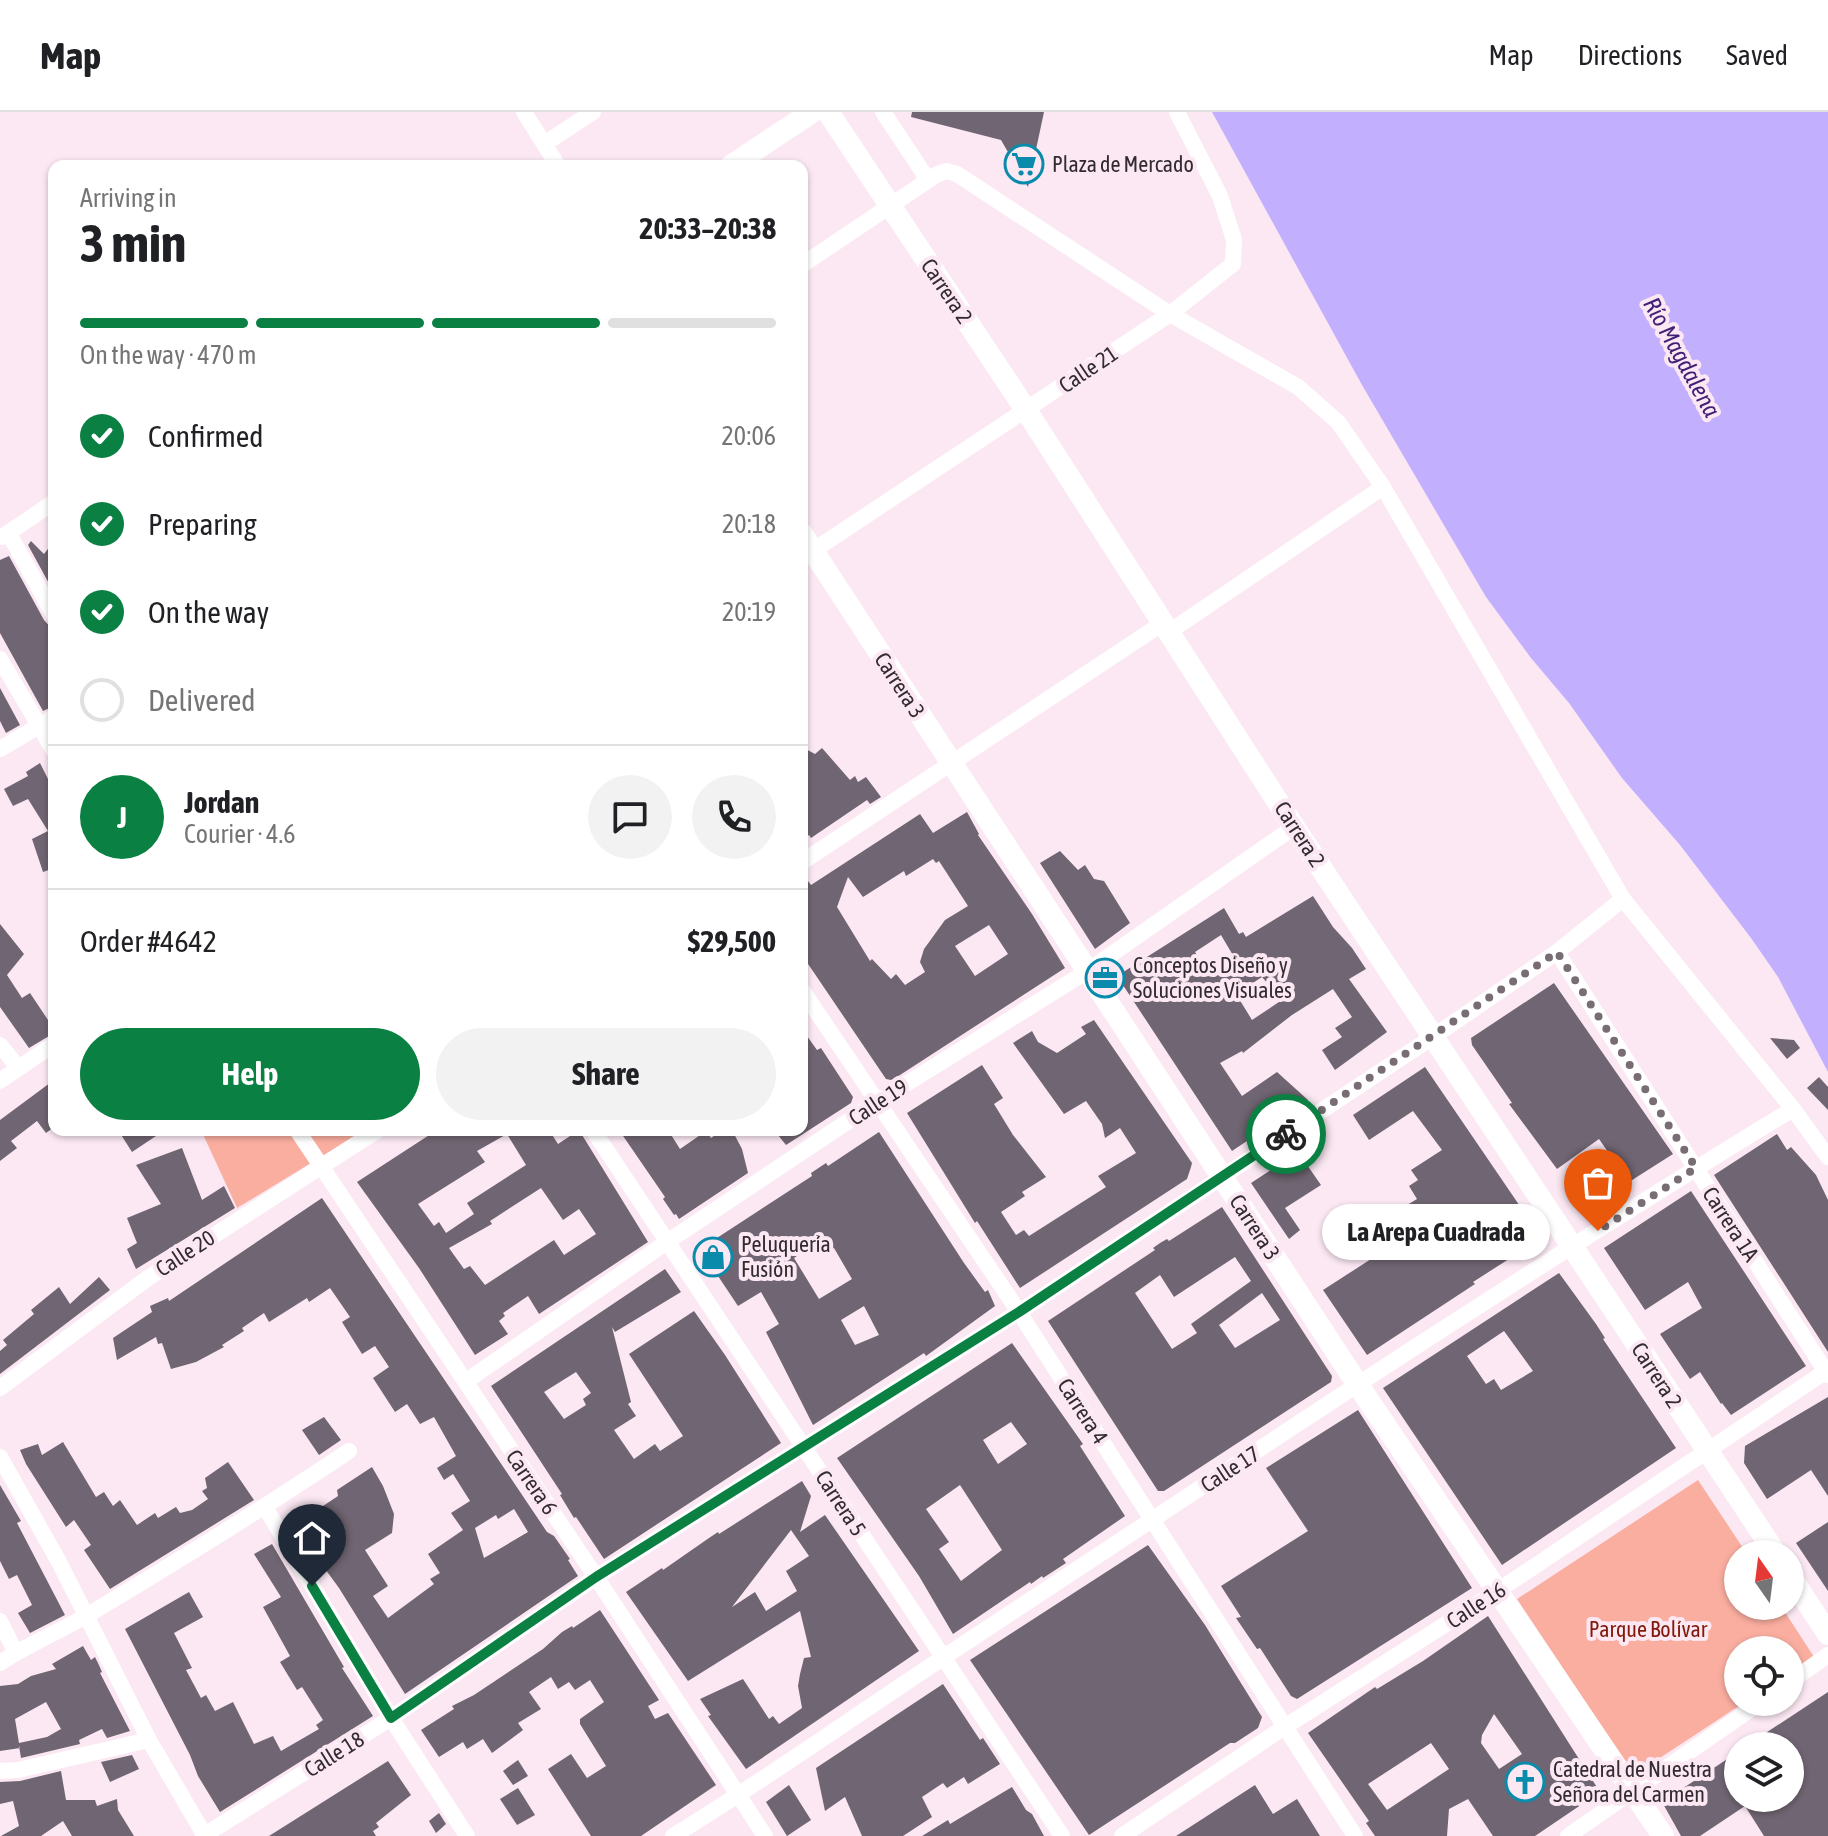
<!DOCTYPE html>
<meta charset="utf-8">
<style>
body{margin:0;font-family:"Asap Condensed",sans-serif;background:#f2f2f2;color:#202124;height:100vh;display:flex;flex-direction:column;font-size:30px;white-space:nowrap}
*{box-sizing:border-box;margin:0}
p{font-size:26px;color:#757577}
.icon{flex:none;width:44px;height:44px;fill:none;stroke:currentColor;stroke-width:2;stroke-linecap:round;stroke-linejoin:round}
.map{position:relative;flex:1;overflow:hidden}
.side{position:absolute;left:48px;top:48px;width:760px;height:976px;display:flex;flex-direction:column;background:#fff;border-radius:16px;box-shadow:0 2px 6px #0004}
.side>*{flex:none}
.needle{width:52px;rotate:346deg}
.controls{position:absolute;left:1724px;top:1428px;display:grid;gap:16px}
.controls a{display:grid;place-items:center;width:80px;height:80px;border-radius:50%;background:#fff;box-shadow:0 2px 6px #0004;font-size:40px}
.pin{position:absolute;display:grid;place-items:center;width:68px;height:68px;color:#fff;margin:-82px -34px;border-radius:50% 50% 50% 0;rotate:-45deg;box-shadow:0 0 8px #0007}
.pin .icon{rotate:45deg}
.courier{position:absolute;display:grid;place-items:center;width:80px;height:80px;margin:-40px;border:6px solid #0b8043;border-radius:50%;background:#fff;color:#222;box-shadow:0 2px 10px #0007}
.bubble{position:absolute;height:56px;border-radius:28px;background:#fff;box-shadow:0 2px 6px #0004;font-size:26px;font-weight:700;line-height:56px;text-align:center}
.summary em{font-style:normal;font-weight:700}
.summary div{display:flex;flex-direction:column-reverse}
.summary{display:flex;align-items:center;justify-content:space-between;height:136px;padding:0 32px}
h1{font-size:52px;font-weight:700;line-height:60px}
.bar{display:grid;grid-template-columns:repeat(4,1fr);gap:12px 8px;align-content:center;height:96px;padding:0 32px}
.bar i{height:10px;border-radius:6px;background:#e0e0e0}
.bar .on{background:#0b8043}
.bar p{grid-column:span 4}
.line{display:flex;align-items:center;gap:20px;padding:0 32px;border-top:2px solid #e0e0e0}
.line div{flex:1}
.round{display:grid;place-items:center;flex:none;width:84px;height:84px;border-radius:42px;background:#f2f2f2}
ol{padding:0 32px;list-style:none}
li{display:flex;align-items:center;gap:24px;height:88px}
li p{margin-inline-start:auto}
li .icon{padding:8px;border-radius:50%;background:#0b8043;color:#fff;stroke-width:4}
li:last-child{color:#757577}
li i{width:44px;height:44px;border:4px solid #e0e0e0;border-radius:50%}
.action{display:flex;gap:16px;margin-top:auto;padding:16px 32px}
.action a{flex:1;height:92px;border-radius:48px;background:#0b8043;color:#fff;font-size:32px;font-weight:700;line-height:92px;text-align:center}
.action a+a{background:#f2f2f2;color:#202124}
header{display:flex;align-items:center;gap:48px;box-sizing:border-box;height:112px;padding:0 40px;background:#fff;border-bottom:2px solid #e0e0e0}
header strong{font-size:38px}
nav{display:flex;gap:44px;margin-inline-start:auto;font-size:28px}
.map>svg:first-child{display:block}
.green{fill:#faaea0}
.water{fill:#c2affd}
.building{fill:#706572;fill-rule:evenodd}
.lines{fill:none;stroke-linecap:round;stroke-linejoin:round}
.minor{stroke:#fff;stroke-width:16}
.major{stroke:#fff;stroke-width:22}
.done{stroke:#786d74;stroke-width:8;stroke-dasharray:0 14.4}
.route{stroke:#0b8043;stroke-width:10}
.labels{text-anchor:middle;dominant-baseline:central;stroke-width:8;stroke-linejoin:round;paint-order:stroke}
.poi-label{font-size:22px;fill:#322b2f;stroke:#fbe8f3;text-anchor:start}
.street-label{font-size:22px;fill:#322b2f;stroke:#fbe8f3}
.park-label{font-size:22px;fill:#811a0a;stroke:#fbe8f3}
.water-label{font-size:24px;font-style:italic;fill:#401f77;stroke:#fbe8f3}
</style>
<header>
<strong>Map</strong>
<nav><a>Map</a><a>Directions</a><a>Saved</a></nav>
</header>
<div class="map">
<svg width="1828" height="1724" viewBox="0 0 1828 1724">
<rect width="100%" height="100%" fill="#fbe8f3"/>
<g class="green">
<path d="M201,1018H365L237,1096Z"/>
<path d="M1698,1368L1747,1442H1738V1494H1781L1814,1545L1790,1561V1538H1738V1590H1745L1634,1663L1517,1487Z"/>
</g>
<path class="water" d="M1212,0H1828V960L1778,865L1751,826L1680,733L1622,666L1569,591L1531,546L1486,485L1362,273Z"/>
<g class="building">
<path d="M912,0H1044L1028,75L1001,28L911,5Z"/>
<path d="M31,429L44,442L54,429L52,477L28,433Z"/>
<path d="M9,444L44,508L54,519V594L43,599L0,521V448Z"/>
<path d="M0,576L20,613L6,621L0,609Z"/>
<path d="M802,635L815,642L822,636L850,668L855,664L858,670L866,665L881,685L870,692L867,688L811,726L809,723L802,728Z"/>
<path d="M40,651L54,679V756L43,760L32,727L48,719L28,687L13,694L4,677L28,664L26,660Z"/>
<path d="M967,700L979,722L978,723L1032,802L1065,856L900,963L891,968L886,967L802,843V761L811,773L920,702L933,721ZM933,747L936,751L939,749L968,794L945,808L924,837L920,850L925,860L905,873L896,862L891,867L872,847L870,849L837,795L848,765L863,785L904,759L906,764ZM989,813L1008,842L975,864L955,834Z"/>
<path d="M1060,739L1078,758L1085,753L1094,767L1104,769L1130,811L1095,837L1040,751Z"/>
<path d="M1313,784L1333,815L1352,836L1366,857L1349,867L1387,920L1335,958L1322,938L1342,925L1335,916L1352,905L1333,877L1292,903L1243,941L1242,939L1220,951L1242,984L1277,960L1308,988L1232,1039L1117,864L1224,796L1239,822L1243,820L1246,825ZM1221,823L1234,845L1209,862L1195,840ZM1262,865L1282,888L1252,908L1236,882Z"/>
<path d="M0,812L24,842L7,863L22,886L30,881L54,917V921L29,936L0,895Z"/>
<path d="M1554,871L1673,1042L1629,1070L1599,1027L1557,1057L1509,992L1512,991L1472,933L1471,926Z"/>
<path d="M1094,908L1192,1051L1191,1055L1187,1067L1020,1176L977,1109L975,1111L907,1001L982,953L1003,986L994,992L1013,1023L1046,1065L1022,1080L1025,1084L1001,1100L1016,1123L1024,1118L1029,1124L1106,1075L1098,1064L1136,1041L1120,1016L1105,1026L1102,1012L1086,989L1064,1002L1013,931L1032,919L1038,930L1057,941L1086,922L1081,915Z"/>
<path d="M802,917L817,938L821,936L853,985L851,991L786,1033L774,1018H802Z"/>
<path d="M1770,926L1794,928L1800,936L1787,947Z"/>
<path d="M1425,955L1543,1128L1513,1147L1512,1145L1473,1170L1475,1172L1367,1243L1323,1178L1399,1129L1384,1107L1417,1087L1409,1074L1418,1068L1411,1058L1442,1038L1413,999L1369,1028L1353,1003Z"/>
<path d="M1819,965L1828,975V998L1807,976Z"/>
<path d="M54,968V1015L46,1021L37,1009L11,1029L17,1036L0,1049V1008Z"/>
<path d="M118,1018H165L132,1040Z"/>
<path d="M437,1018H549L558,1032L579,1018L648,1130L539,1202L528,1184L503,1201L505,1204L499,1209L508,1222L475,1243L419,1156L357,1070ZM507,1022L526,1053L467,1091L474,1102L446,1121L439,1110L434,1114L418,1092L485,1050L477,1039ZM541,1076L563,1108L579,1097L596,1122L564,1143L554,1128L485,1173L470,1154L464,1157L449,1136L492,1112L490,1109Z"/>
<path d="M619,1018H668L680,1037L706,1019L711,1026L723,1018H732L742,1037L748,1061L679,1107L676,1102L674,1103L663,1087L665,1085Z"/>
<path d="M879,1020L964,1151L985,1180L988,1178L995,1194L926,1244L924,1241L813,1313L766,1220L779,1212L761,1180L738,1194L700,1137L812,1064L811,1061L826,1051L828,1054ZM819,1129L825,1141L834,1136L852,1167L819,1187L794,1146ZM864,1194L879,1223L855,1233L841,1208Z"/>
<path d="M1777,1022L1787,1038L1791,1035L1816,1063L1828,1088V1240L1714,1063Z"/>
<path d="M182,1036L202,1088L224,1074L235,1096L136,1157L127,1137L137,1131L127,1106L161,1092L136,1053Z"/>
<path d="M1298,1040L1321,1073L1285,1096L1300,1118L1289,1127L1251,1071Z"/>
<path d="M1691,1079L1806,1254L1731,1303L1722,1291L1721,1292L1700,1260L1690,1267L1660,1222L1702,1196L1688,1170L1645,1198L1604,1136Z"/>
<path d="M1587,1082L1605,1087L1587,1099L1578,1087Z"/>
<path d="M322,1086L547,1420L554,1424L570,1447L568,1448L578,1464L405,1582L339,1476L301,1424L296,1412L338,1384L337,1378L372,1355L383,1374L394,1402L392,1421L365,1438L388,1474L373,1484L388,1506L434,1472L430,1467L440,1461L428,1442L463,1418L451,1401L470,1389L453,1362L444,1368L437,1356L456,1344L434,1305L420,1312L407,1292L395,1300L373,1266L389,1255L375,1234L362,1242L342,1210L350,1205L330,1176L309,1190L307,1186L269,1210L264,1201L242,1216L244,1219L222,1233L224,1235L196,1250L171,1257L162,1231L158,1232L156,1225L117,1248L113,1226L152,1200L150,1194L168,1186L169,1189ZM514,1397L528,1420L484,1446L475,1416L496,1403L498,1407Z"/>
<path d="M1222,1095L1332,1264L1331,1270L1164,1379H1158L1048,1209L1155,1138L1153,1136L1160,1131L1167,1127L1169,1129ZM1235,1145L1251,1169L1191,1212L1197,1221L1172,1237L1135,1181L1160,1163L1174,1185ZM1262,1181L1280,1208L1235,1236L1219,1213Z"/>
<path d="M665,1157L681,1180L615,1220L612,1215L631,1290L628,1292L636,1304L614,1318L634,1347L655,1332L660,1339L683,1324L629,1242L694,1199L725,1243L781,1331L604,1447L576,1405L574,1406L560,1383L562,1382L491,1274ZM576,1260L591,1281L583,1287L586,1293L564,1307L544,1280Z"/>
<path d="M1559,1161L1596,1212L1605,1226L1603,1227L1676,1336L1502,1453L1383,1276ZM1504,1219L1533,1259L1501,1278L1494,1267L1486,1272L1467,1244Z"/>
<path d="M99,1165L110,1178L0,1262V1239L7,1233L3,1228L34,1202L31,1198L59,1175L70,1192Z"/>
<path d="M1012,1231L1083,1332L1080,1334L1125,1404L1063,1447L1066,1451L1043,1466L1042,1464L1031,1472L1030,1470L953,1522L919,1464L837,1346ZM1011,1310L1027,1332L998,1352L983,1328ZM960,1373L1002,1438L961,1469L939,1437L949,1430L926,1397Z"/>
<path d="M1828,1285V1384L1811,1358L1767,1387L1744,1351L1745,1334Z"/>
<path d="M1358,1298L1472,1476L1297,1587L1291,1584L1260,1536L1257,1537L1236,1506L1241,1505L1221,1474L1308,1419L1266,1356Z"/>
<path d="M324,1305L341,1328L319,1343L302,1318Z"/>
<path d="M63,1330L96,1385L104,1380L113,1394L120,1388L137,1413L155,1401L158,1406L176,1395L180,1401L192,1398L208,1387L202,1379L207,1376L205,1366L228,1350L254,1388L110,1477L84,1438L91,1433L74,1408L66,1415L26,1352L20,1338L38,1332L42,1343Z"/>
<path d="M802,1369L811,1384L800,1420L825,1403L919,1539L746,1657L708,1604L711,1603L700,1587L743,1567L769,1607L773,1604L779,1612L802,1596L798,1574L800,1562L804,1546L811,1545L800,1499L688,1569L626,1480L662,1456L663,1458L709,1426L718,1420L719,1422ZM791,1418L809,1444L786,1459L797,1479L766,1499L755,1480L732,1495Z"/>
<path d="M0,1373L21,1409L17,1411L65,1503L30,1521L18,1501L32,1493L17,1463L9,1467L0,1449Z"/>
<path d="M1828,1410V1479L1796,1431Z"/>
<path d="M272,1432L344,1555L342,1556L373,1604L220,1700L198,1664L190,1643L125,1517L189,1480L203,1505L174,1521L192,1556L186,1558L201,1586L206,1583L215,1599L233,1590L254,1632L273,1624L281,1639L319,1617L316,1613L323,1608L302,1575L297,1578L280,1550L290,1544L263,1495L281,1485L254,1442Z"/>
<path d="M1148,1433L1205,1513L1262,1605L1258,1616L1235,1631H1230L1089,1723L970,1548Z"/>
<path d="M600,1498L659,1588L648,1594L655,1607L668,1601L716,1673L641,1724H591L548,1657L571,1642L587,1666L606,1654L580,1612V1607L604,1590L590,1568L575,1578L569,1570L558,1577L551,1565L529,1580L541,1597L518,1611L523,1618L492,1641L483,1627L467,1637L463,1630L439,1645L421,1618L454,1597L452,1594L474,1583L543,1537L562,1520L572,1514L573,1516Z"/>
<path d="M1488,1504L1600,1680L1535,1724H1493L1468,1687L1449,1697L1447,1724H1375L1366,1711L1369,1709L1308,1621L1375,1575L1377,1577L1423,1549ZM1494,1602L1522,1642L1499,1657L1481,1631L1482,1623ZM1431,1631L1449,1657L1387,1698L1368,1672Z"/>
<path d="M83,1534L91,1548L95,1545L98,1551L102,1560L100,1561L130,1619L107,1626L102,1617L79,1628L80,1632L21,1646L19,1634L20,1636L0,1639V1574L18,1572L31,1564L56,1557L52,1552ZM46,1590L61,1617L47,1625L19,1631L15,1607Z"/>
<path d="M943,1572L980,1628L983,1626L1000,1652L968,1672L964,1665L947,1676L943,1671L922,1685L932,1705L903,1724H862L845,1685L825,1699L816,1656Z"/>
<path d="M1828,1580V1724H1764L1745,1694L1700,1724H1681L1662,1690L1738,1640V1686H1790V1634H1746Z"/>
<path d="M132,1643L139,1657L110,1670L101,1650Z"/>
<path d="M518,1648L528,1664L513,1673L503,1659Z"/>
<path d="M388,1649L411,1683L376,1711L379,1715L373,1719L376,1724H269Z"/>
<path d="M61,1659L66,1688H95L97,1694L117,1687L118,1698L134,1724H72L63,1709L41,1724H1L19,1714L13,1689L0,1692V1670L20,1669Z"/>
<path d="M789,1673L811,1708L787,1724L766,1690Z"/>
<path d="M1255,1673L1273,1702L1297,1687L1320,1724H1176Z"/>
<path d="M1012,1675L1026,1698L1032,1702L1044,1724H922L948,1708L950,1712Z"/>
<path d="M518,1676L535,1703L517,1713L500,1687Z"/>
<path d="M439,1701L446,1712L436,1721L429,1709Z"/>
</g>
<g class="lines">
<g class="minor">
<path d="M524,0L558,54"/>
<path d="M883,0L928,68"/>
<path d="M544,32L593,0"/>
<path d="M802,153L936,63L946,59L957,62L1170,202L1298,275L1338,310L1383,375L1623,787L1793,997L1828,1045"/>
<path d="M9,422L54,503"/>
<path d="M2,425L54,390"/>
<path d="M802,446L1170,202L1233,152L1234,128L1220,84L1177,0"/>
<path d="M1169,520L1383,375"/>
<path d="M0,547L54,639"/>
<path d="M0,637L54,605"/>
<path d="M802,750L1163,511"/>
<path d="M1557,840L1828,1263"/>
<path d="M802,878L1019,1200L1355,1724"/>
<path d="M0,933L18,955"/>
<path d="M0,969L54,932"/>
<path d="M297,1018L596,1465L765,1724"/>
<path d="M593,1018L1062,1724"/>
<path d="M465,1270L667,1130L877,990L1086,860L1294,715"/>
<path d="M0,1276L148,1166L378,1018"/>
<path d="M0,1345L59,1450L149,1628L205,1724"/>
<path d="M265,1395L391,1606L467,1724"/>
<path d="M0,1509L16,1541"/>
<path d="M0,1551C29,1532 61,1519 91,1501C178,1449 264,1396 349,1339"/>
<path d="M1790,1570L1828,1543"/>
<path d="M0,1659L18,1658L149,1628"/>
<path d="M203,1724L391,1606L596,1465L1019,1200L1434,924L1557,840L1623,787"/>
<path d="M673,1724C768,1666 859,1601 953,1539C1231,1356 1508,1170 1793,997"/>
<path d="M1122,1724L1283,1616L1496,1480L1828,1258"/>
<path d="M1568,1724L1761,1590"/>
</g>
<g class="major">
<path d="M828,0L1026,298L1294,715L1776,1442"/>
<path d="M731,54L812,0"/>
<path d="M802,422L1358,1273L1663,1724"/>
<path d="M1790,1464L1828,1522"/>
</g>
</g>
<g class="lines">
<path class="done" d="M1286,1022L1557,840L1696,1056L1598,1119"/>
<path class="route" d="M312,1474L391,1606L596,1465L1019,1200L1286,1022"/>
</g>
<defs>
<g id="supermarket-ring" transform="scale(2)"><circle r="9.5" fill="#fbe8f3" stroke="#0b8bac" stroke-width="1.5"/><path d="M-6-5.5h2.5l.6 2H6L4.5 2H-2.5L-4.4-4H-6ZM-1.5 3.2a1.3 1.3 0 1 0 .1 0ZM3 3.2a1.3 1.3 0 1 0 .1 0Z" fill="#0b8bac"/></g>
<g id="office-ring" transform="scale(2)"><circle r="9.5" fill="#fbe8f3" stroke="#0b8bac" stroke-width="1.5"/><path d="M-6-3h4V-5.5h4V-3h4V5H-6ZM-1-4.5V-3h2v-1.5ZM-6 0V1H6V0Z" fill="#0b8bac"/></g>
<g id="shop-ring" transform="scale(2)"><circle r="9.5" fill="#fbe8f3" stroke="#0b8bac" stroke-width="1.5"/><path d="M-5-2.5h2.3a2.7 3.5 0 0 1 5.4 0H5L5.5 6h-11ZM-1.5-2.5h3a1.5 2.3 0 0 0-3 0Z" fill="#0b8bac"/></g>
<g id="church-ring" transform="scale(2)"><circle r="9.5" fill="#fbe8f3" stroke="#0b8bac" stroke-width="1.5"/><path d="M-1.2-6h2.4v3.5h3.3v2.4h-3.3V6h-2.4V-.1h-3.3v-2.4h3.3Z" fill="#0b8bac"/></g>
</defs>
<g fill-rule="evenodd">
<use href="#supermarket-ring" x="1024" y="52"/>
<use href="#office-ring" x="1105" y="866"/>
<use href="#shop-ring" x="713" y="1145"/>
<use href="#church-ring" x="1525" y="1670"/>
</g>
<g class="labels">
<g class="poi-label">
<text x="1052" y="52">Plaza de Mercado</text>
<text x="1133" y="853">Conceptos Diseño y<tspan x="1133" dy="25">Soluciones Visuales</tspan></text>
<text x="741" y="1132">Peluquería<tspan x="741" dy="25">Fusión</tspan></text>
<text x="1553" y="1657">Catedral de Nuestra<tspan x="1553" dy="25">Señora del Carmen</tspan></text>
</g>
<g class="street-label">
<text transform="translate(947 179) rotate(56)">Carrera 2</text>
<text transform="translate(1088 257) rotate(-34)">Calle 21</text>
<text transform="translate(900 573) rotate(57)">Carrera 3</text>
<text transform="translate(1300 722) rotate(57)">Carrera 2</text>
<text transform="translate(878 990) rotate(-33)">Calle 19</text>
<text transform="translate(1731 1112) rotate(57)">Carrera 1A</text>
<text transform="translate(1255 1115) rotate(57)">Carrera 3</text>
<text transform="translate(185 1141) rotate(-33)">Calle 20</text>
<text transform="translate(1657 1263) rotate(57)">Carrera 2</text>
<text transform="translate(1083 1299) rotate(57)">Carrera 4</text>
<text transform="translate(1230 1357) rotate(-33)">Calle 17</text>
<text transform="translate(532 1370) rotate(56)">Carrera 6</text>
<text transform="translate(841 1391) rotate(57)">Carrera 5</text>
<text transform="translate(1476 1493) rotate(-33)">Calle 16</text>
<text transform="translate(334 1642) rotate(-32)">Calle 18</text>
</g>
<g class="park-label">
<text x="1648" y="1517">Parque Bolívar</text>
</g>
<g class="water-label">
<text transform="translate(1682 245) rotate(61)">Río Magdalena</text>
</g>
</g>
</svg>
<div class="controls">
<a><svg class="needle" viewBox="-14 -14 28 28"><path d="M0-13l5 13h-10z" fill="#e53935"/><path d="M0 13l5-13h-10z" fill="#757577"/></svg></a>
<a><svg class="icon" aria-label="locate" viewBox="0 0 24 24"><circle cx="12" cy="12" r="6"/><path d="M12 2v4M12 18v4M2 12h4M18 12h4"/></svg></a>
<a><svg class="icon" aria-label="layers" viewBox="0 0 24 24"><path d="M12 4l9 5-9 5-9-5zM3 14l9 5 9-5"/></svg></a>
</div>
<div class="pin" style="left:1598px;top:1119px;background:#ea580c"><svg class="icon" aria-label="bag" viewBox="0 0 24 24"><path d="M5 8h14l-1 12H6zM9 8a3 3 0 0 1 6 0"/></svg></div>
<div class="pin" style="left:312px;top:1474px;background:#1f2937"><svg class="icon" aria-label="home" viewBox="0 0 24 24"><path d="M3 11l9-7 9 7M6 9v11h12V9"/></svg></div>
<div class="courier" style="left:1286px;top:1022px"><svg class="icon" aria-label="bike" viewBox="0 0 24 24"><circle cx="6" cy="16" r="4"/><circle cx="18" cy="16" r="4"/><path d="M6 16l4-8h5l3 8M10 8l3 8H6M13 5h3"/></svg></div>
<div class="bubble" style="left:1322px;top:1092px;width:228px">La Arepa Cuadrada</div>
<section class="side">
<div class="summary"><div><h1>3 min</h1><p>Arriving in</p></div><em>20:33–20:38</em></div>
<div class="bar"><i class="on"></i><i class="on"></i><i class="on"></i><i></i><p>On the way · 470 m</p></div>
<ol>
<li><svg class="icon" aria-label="check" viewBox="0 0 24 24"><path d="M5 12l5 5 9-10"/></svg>Confirmed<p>20:06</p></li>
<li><svg class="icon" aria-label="check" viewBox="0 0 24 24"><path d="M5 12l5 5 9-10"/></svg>Preparing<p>20:18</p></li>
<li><svg class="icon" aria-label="check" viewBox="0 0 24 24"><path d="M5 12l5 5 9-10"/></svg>On the way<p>20:19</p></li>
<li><i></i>Delivered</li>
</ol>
<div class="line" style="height:144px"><b class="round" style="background:#0b8043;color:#fff">J</b><div><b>Jordan</b><p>Courier · 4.6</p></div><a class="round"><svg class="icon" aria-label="chat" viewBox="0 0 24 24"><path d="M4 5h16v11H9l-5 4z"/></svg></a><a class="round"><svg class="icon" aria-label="phone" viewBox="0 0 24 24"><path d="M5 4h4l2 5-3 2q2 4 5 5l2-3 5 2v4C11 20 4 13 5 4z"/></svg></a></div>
<div class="line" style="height:104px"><div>Order #4642</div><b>$29,500</b></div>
<div class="action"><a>Help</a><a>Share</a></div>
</section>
</div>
